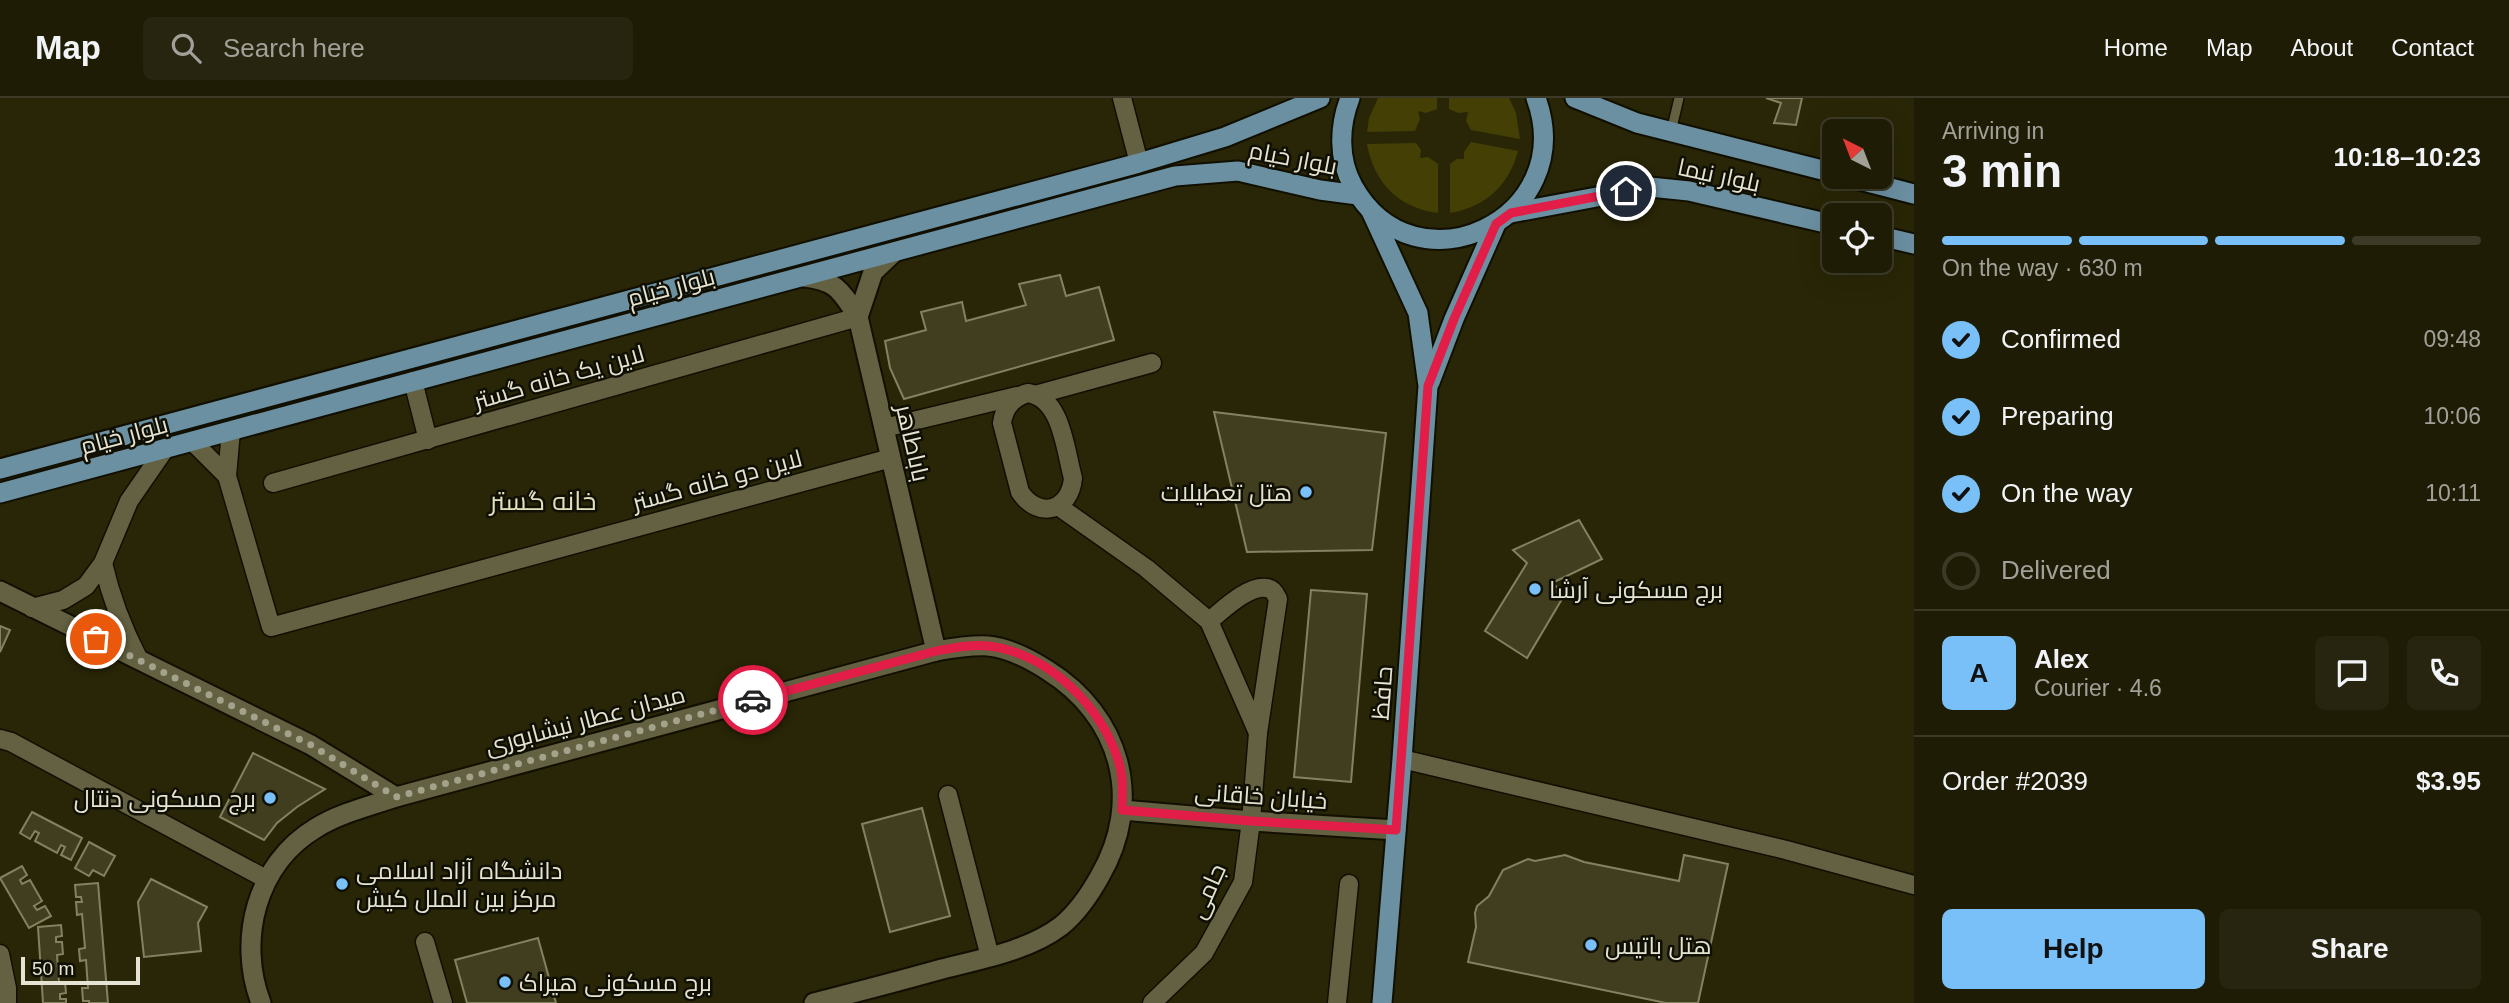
<!DOCTYPE html>
<meta charset="utf-8">
<style>
body{margin:0;font-family:Helvetica,Cairo,sans-serif;background:#27250f;color:#f1f3f6;height:100vh;display:flex;flex-direction:column;font-size:26px;white-space:nowrap}
*{box-sizing:border-box;margin:0}
p{font-size:23px;color:#a1a19a}
.icon{flex:none;width:38px;height:38px;fill:none;stroke:currentColor;stroke-width:2;stroke-linecap:round;stroke-linejoin:round}
.map{position:relative;flex:1;overflow:hidden}
.drawer{display:flex;flex-direction:column;background:#1f1c05;width:595px}
.drawer>*{flex:none}
.needle{width:46px;rotate:318deg}
.tools{position:absolute;left:1822px;top:21px;display:grid;gap:14px}
.tools a{display:grid;place-items:center;width:70px;height:70px;border-radius:10px;background:#1f1c05;box-shadow:0 7px 28px #0002,0 0 0 2px #3c3a27;font-size:35px}
.scale{position:absolute;left:21px;bottom:18px;width:119px;box-sizing:border-box;padding-left:7px;border:4px solid #e5e4d2;border-top:0;font-size:19px;line-height:24px;white-space:nowrap;color:#e5e4d2;-webkit-text-stroke:5px #100f04;paint-order:stroke}
.pin{position:absolute;display:grid;place-items:center;width:60px;height:60px;color:#fff;margin:-30px;border:4px solid #fff;border-radius:50%;box-shadow:0 2px 7px #0007}
.courier{position:absolute;display:grid;place-items:center;width:70px;height:70px;margin:-35px;border:5px solid #e11d48;border-radius:50%;background:#fff;color:#222;box-shadow:0 2px 9px #0007}
.headline em{font-style:normal;font-weight:700}
.headline div{display:flex;flex-direction:column-reverse}
.headline{display:flex;align-items:center;justify-content:space-between;height:119px;padding:0 28px}
h1{font-size:46px;font-weight:700;line-height:52px}
.bar{display:grid;grid-template-columns:repeat(4,1fr);gap:10px 7px;align-content:center;height:84px;padding:0 28px}
.bar i{height:9px;border-radius:5px;background:#3c3a27}
.bar .selected{background:#79bff8}
.bar p{grid-column:span 4}
.line{display:flex;align-items:center;gap:18px;padding:0 28px;border-top:2px solid #3c3a27}
.line div{flex:1}
.round{display:grid;place-items:center;flex:none;width:74px;height:74px;border-radius:10px;background:#27250f}
ol{padding:0 28px;list-style:none}
li{display:flex;align-items:center;gap:21px;height:77px}
li p{margin-inline-start:auto}
li .icon{padding:7px;border-radius:50%;background:#79bff8;color:#111;stroke-width:4}
li:last-child{color:#a1a19a}
li i{width:38px;height:38px;border:4px solid #3c3a27;border-radius:50%}
.cta{display:flex;gap:14px;margin-top:auto;padding:14px 28px}
.cta a{flex:1;height:80px;border-radius:10px;background:#79bff8;color:#111;font-size:28px;font-weight:700;line-height:80px;text-align:center}
.cta a+a{background:#27250f;color:#f1f3f6}
header{display:flex;align-items:center;gap:42px;box-sizing:border-box;height:98px;padding:0 35px;background:#1f1c05;border-bottom:2px solid #3c3a27}
header strong{font-size:33px}
nav{display:flex;gap:38px;margin-inline-start:auto;font-size:24px}
.search{width:490px;height:63px;background:#27250f;display:flex;align-items:center;gap:18px;box-sizing:border-box;padding:0 24px;border-radius:10px;color:#a1a19a;font-size:26px}
main{display:flex;flex:1;min-height:0}
.map>svg:first-child{display:block}
.green{fill:#433f05}
.building{fill:#403e1f;stroke:#838260;stroke-width:2}
.lines{fill:none;stroke-linecap:round;stroke-linejoin:round}
.service-casing{stroke:#110f00;stroke-width:12}
.minor-casing{stroke:#110f00;stroke-width:21}
.tertiary-casing{stroke:#110f00;stroke-width:23}
.primary-casing{stroke:#110f00;stroke-width:23}
.service{stroke:#636141;stroke-width:9}
.minor{stroke:#636141;stroke-width:18}
.tertiary{stroke:#636141;stroke-width:19}
.primary{stroke:#6b90a2;stroke-width:19}
.done{stroke:#a3a28b;stroke-width:7;stroke-dasharray:0 12.6}
.route{stroke:#e11d48;stroke-width:9}
.poi-dot{fill:#79bff8;stroke:#100f04;stroke-width:2.5}
.labels{text-anchor:middle;dominant-baseline:central;stroke-width:5;stroke-linejoin:round;paint-order:stroke}
.street-label{font-size:24px;fill:#e5e4d2;stroke:#100f04}
.poi-label{font-size:24px;fill:#e5e4d2;stroke:#100f04;text-anchor:start}
.neighbourhood-label{font-size:26px;fill:#e3e1bd;stroke:#100f04}
</style>
<header>
<strong>Map</strong>
<div class="search"><svg class="icon" aria-label="search" viewBox="0 0 24 24"><circle cx="10" cy="10" r="6"/><path d="M15 15l6 6"/></svg>Search here</div>
<nav><a>Home</a><a>Map</a><a>About</a><a>Contact</a></nav>
</header>
<main>
<div class="map">
<svg width="1914" height="905" viewBox="0 0 1914 905">
<rect width="100%" height="100%" fill="#292607"/>
<g class="green">
<path d="M1378,0H1437V11L1426,15L1418,13L1420,21L1415,33L1367,34L1369,20Z"/>
<path d="M1449,0H1509L1516,15L1520,41L1471,32L1466,23L1468,14L1458,15L1449,11Z"/>
<path d="M1471,44L1518,53C1509,87 1486,109 1450,115V66L1457,61H1464V54Z"/>
<path d="M1416,45L1421,52L1420,60L1428,59L1438,66V115C1399,110 1374,85 1367,46Z"/>
</g>
<g class="building">
<path d="M1766,0H1802L1796,27L1774,25L1781,5Z"/>
<path d="M1060,177L1066,198L1099,189L1114,242L904,301L890,270L885,243L926,232L921,214L962,204L966,223L1026,207L1019,186Z"/>
<path d="M1214,314L1386,335L1372,452L1247,454Z"/>
<path d="M1579,422L1602,461L1552,485L1565,496L1527,560L1485,533L1527,465L1513,452Z"/>
<path d="M1311,492L1367,496L1351,684L1294,679Z"/>
<path d="M0,528L10,532L0,554Z"/>
<path d="M253,655L325,691L297,709L277,725L264,742L220,719Z"/>
<path d="M922,710L950,818L890,834L862,726Z"/>
<path d="M32,714L82,740L71,762L61,757L65,749L61,747L57,755L35,743L39,735L35,733L30,741L20,735Z"/>
<path d="M89,744L115,758L104,778L93,772L89,778L75,770Z"/>
<path d="M1565,757L1584,764L1679,783L1684,757L1728,766L1698,905H1666L1468,864L1476,829L1475,815L1477,808L1489,798L1503,772L1528,761L1535,763Z"/>
<path d="M22,768L27,777L20,782L22,786L30,782L42,803L34,808L37,812L45,808L51,818L29,830L0,780Z"/>
<path d="M151,781L207,809L198,825L201,853L144,859L138,804Z"/>
<path d="M98,785L108,905H89V903H83L82,890H88L86,862L80,863L79,851L85,850L82,816L77,817L76,804H82L81,799H76L75,787Z"/>
<path d="M61,827L62,838L56,839V844H62L63,856L57,857L59,884H65L66,895L60,896V901H66V905H43L38,829Z"/>
<path d="M538,840L556,905H467L455,862Z"/>
</g>
<g class="lines">
<g class="service-casing">
<path id="service" d="M1671,34L1679,0"/>
</g>
<g class="minor-casing">
<g id="minor">
<path d="M1122,0L1139,65"/>
<path d="M413,283L428,342"/>
<path d="M1028,295C1062,300 1065,352 1073,380C1070,413 1039,422 1020,394L1002,325C1004,310 1013,299 1028,295Z"/>
<path d="M1039,296L1152,265"/>
<path d="M884,330L1017,298"/>
<path d="M231,333L227,378L271,529L891,360"/>
<path d="M193,344L227,378"/>
<path d="M273,385L858,219"/>
<path d="M1058,408L1146,470L1209,523L1258,635"/>
<path d="M103,465C111,500 123,531 139,562"/>
<path d="M32,510L63,502L86,488L103,465L129,403L165,351"/>
<path d="M0,641L11,644L266,781"/>
<path d="M1402,661L1786,752L1914,787"/>
<path d="M948,697L990,859"/>
<path d="M425,844L443,905"/>
<path d="M0,856L7,890V905"/>
<path d="M1152,905L1204,855L1243,784L1251,723L1258,635L1278,501C1275,496 1273,490 1266,490C1248,487 1222,513 1209,523"/>
<path d="M1337,905L1349,786"/>
</g>
</g>
<g class="tertiary-casing">
<g id="tertiary">
<path d="M804,179C836,182 841,193 858,219L936,553"/>
<path d="M858,219L873,174L893,155"/>
<path d="M0,493L311,647L396,699"/>
<path d="M1122,712L1251,723L1396,732"/>
<path d="M261,905C237,842 256,766 316,730C340,715 370,708 396,699L936,553C953,550 971,547 988,548C1008,550 1030,561 1047,572C1121,618 1144,702 1100,778C1090,796 1077,815 1061,828C1028,853 981,861 942,871C899,883 857,894 814,905"/>
</g>
</g>
<g class="primary-casing">
<g id="primary">
<path d="M1350,0C1339,28 1338,61 1353,88C1415,199 1580,121 1536,0"/>
<path d="M1575,0L1637,25L1834,75"/>
<path d="M1848,79L1914,96"/>
<path d="M1371,113L1418,215L1428,288L1402,661L1382,905"/>
<path d="M1511,115L1650,89L1689,93L1834,127"/>
<path d="M1880,138L1914,146"/>
<path d="M1430,284L1454,221L1496,126"/>
<path d="M0,371L1139,65L1225,39L1320,0"/>
<path d="M0,395L1175,78L1238,73L1320,92L1358,97"/>
</g>
</g>
<use href="#service" class="service"/>
<use href="#minor" class="minor"/>
<use href="#tertiary" class="tertiary"/>
<use href="#primary" class="primary"/>
</g>
<g class="lines">
<path class="done" d="M96,541L311,647L396,699L753,602"/>
<path class="route" d="M753,602L936,553C953,550 971,546 989,548C1049,555 1106,612 1120,669C1124,683 1122,697 1122,712L1251,723L1396,732L1428,288L1454,221L1496,126L1511,115L1626,93"/>
</g>
<g class="poi-dot">
<circle cx="1306" cy="394" r="7"/>
<circle cx="1535" cy="491" r="7"/>
<circle cx="270" cy="700" r="7"/>
<circle cx="342" cy="786" r="7"/>
<circle cx="1591" cy="847" r="7"/>
<circle cx="505" cy="884" r="7"/>
</g>
<g class="labels">
<g class="street-label">
<text transform="translate(1293 60) rotate(11)">بلوار خیام</text>
<text transform="translate(1719 77) rotate(12)">بلوار نیما</text>
<text transform="translate(671 189) rotate(-15)">بلوار خیام</text>
<text transform="translate(559 279) rotate(-16)">لاین یک خانه گستر</text>
<text transform="translate(124 337) rotate(-15)">بلوار خیام</text>
<text transform="translate(913 345) rotate(77)">باباطاهر</text>
<text transform="translate(717 382) rotate(-15)">لاین دو خانه گستر</text>
<text transform="translate(1382 595) rotate(-86)">حافظ</text>
<text transform="translate(585 622) rotate(-15)">میدان عطار نیشابوری</text>
<text transform="translate(1261 698) rotate(4)">خیابان خاقانی</text>
<text transform="translate(1207 793) rotate(-66)">جامی</text>
</g>
<g class="poi-label">
<text x="1292" y="394" text-anchor="end">هتل تعطیلات</text>
<text x="1549" y="491">برج مسکونی آرشا</text>
<text x="256" y="700" text-anchor="end">برج مسکونی دنتال</text>
<text x="356" y="772">دانشگاه آزاد اسلامی<tspan x="356" dy="28">مرکز بین الملل کیش</tspan></text>
<text x="1605" y="847">هتل باتیس</text>
<text x="519" y="884">برج مسکونی هیراک</text>
</g>
<g class="neighbourhood-label">
<text x="543" y="403">خانه گستر</text>
</g>
</g>
</svg>
<div class="tools">
<a><svg class="needle" viewBox="-14 -14 28 28"><path d="M0-13l5 13h-10z" fill="#e53935"/><path d="M0 13l5-13h-10z" fill="#a1a19a"/></svg></a>
<a><svg class="icon" aria-label="locate" viewBox="0 0 24 24"><circle cx="12" cy="12" r="6"/><path d="M12 2v4M12 18v4M2 12h4M18 12h4"/></svg></a>
</div>
<div class="scale">50 m</div>
<div class="pin" style="left:96px;top:541px;background:#ea580c"><svg class="icon" aria-label="bag" viewBox="0 0 24 24"><path d="M5 8h14l-1 12H6zM9 8a3 3 0 0 1 6 0"/></svg></div>
<div class="pin" style="left:1626px;top:93px;background:#1f2937"><svg class="icon" aria-label="home" viewBox="0 0 24 24"><path d="M3 11l9-7 9 7M6 9v11h12V9"/></svg></div>
<div class="courier" style="left:753px;top:602px"><svg class="icon" aria-label="car" viewBox="0 0 24 24"><path d="M5 17H2v-5l4-1 3-4h7l3 4 3 1v5h-3M9 17h6M6 11h13"/><circle cx="7" cy="17" r="2"/><circle cx="17" cy="17" r="2"/></svg></div>
</div>
<section class="drawer">
<div class="headline"><div><h1>3 min</h1><p>Arriving in</p></div><em>10:18–10:23</em></div>
<div class="bar"><i class="selected"></i><i class="selected"></i><i class="selected"></i><i></i><p>On the way · 630 m</p></div>
<ol>
<li><svg class="icon" aria-label="check" viewBox="0 0 24 24"><path d="M5 12l5 5 9-10"/></svg>Confirmed<p>09:48</p></li>
<li><svg class="icon" aria-label="check" viewBox="0 0 24 24"><path d="M5 12l5 5 9-10"/></svg>Preparing<p>10:06</p></li>
<li><svg class="icon" aria-label="check" viewBox="0 0 24 24"><path d="M5 12l5 5 9-10"/></svg>On the way<p>10:11</p></li>
<li><i></i>Delivered</li>
</ol>
<div class="line" style="height:126px"><b class="round" style="background:#79bff8;color:#111">A</b><div><b>Alex</b><p>Courier · 4.6</p></div><a class="round"><svg class="icon" aria-label="chat" viewBox="0 0 24 24"><path d="M4 5h16v11H9l-5 4z"/></svg></a><a class="round"><svg class="icon" aria-label="phone" viewBox="0 0 24 24"><path d="M5 4h4l2 5-3 2q2 4 5 5l2-3 5 2v4C11 20 4 13 5 4z"/></svg></a></div>
<div class="line" style="height:91px"><div>Order #2039</div><b>$3.95</b></div>
<div class="cta"><a>Help</a><a>Share</a></div>
</section>
</main>
